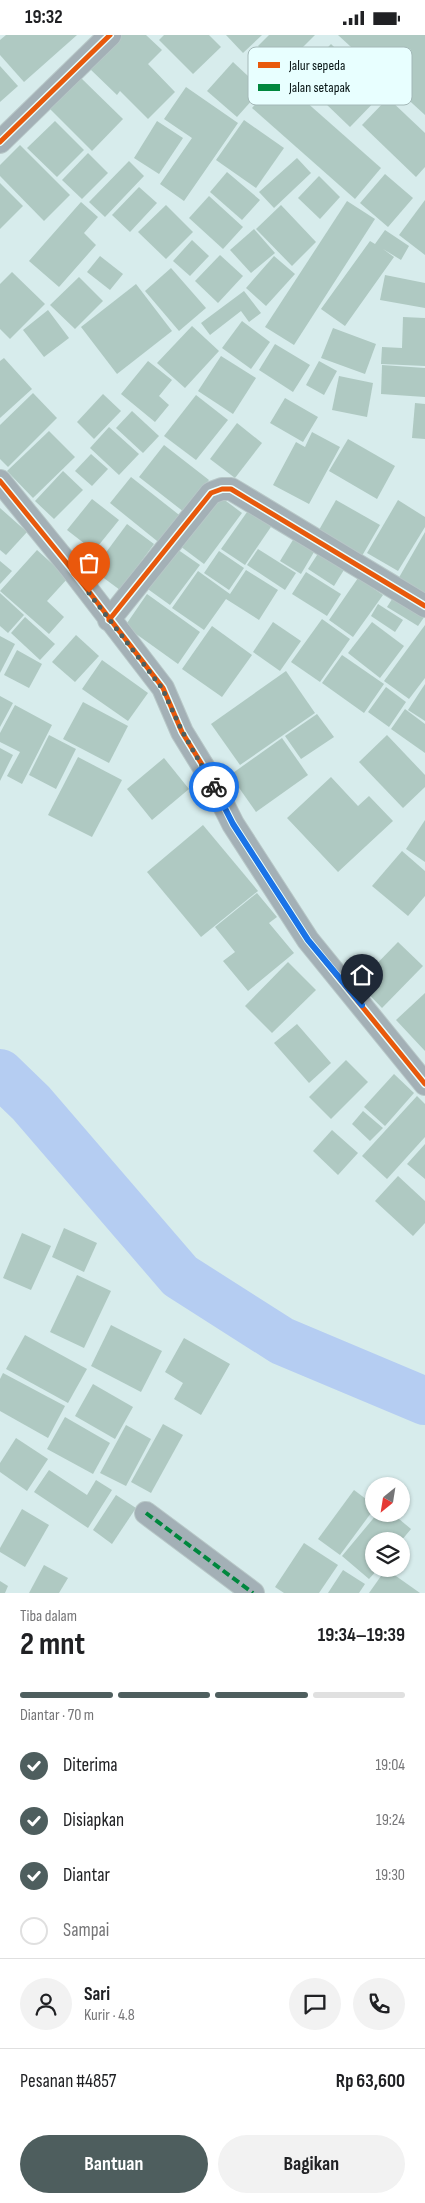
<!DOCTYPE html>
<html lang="id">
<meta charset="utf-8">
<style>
body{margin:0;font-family:"Sofia Sans Condensed",sans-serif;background:#f2f2f2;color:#202124;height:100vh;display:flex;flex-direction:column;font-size:19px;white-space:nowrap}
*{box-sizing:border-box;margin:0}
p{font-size:16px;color:#757577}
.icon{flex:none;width:28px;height:28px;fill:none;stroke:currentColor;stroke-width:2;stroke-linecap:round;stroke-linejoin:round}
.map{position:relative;height:1558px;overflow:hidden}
.details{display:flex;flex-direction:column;background:#fff;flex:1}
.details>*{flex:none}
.needle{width:32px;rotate:210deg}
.tools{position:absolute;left:365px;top:1442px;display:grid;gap:10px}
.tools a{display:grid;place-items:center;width:45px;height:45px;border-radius:50%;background:#fff;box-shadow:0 1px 4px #0004;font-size:25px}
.pin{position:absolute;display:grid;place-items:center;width:42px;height:42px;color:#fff;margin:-51px -21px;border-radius:50% 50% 50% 0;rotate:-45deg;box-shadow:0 0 5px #0007}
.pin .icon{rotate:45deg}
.courier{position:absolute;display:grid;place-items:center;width:50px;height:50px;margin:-25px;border:4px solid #1a73e8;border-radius:50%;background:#fff;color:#222;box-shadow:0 1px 6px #0007}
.headline em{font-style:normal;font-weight:700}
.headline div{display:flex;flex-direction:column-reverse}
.headline{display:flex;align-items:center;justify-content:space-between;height:85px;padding:0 20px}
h1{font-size:32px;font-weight:700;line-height:38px}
.bar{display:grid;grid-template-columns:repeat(4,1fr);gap:8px 5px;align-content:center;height:60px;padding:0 20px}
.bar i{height:6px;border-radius:4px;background:#e0e0e0}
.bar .selected{background:#4e5e5e}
.bar p{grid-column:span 4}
.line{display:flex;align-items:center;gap:12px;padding:0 20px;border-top:1px solid #e0e0e0}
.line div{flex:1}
.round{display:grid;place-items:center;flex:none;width:52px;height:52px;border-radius:26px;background:#f2f2f2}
ol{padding:0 20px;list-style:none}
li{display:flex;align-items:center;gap:15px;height:55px}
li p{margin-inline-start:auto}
li .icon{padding:5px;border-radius:50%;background:#4e5e5e;color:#fff;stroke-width:4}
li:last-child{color:#757577}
li i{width:28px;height:28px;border:2px solid #e0e0e0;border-radius:50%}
.cta{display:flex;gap:10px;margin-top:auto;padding:10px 20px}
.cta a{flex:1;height:58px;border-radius:30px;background:#4e5e5e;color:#fff;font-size:20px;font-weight:700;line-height:58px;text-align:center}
.cta a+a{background:#f2f2f2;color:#202124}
.status{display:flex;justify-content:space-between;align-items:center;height:35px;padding:0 25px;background:#fff;direction:ltr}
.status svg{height:14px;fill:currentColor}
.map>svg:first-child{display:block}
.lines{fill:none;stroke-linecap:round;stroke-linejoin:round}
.river{stroke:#b5cdf2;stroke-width:48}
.building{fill:#afc9c2}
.minor-casing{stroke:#b7c7c7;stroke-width:24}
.minor{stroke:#a3b0b6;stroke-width:22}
.quiet{stroke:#00873e;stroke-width:4;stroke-dasharray:8 4;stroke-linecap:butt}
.cycleway-casing{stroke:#e8ffff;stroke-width:8}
.cycleway{stroke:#e8590c;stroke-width:5}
.done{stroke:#4e5e5e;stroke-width:5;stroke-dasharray:0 9}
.route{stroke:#1a73e8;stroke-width:6}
.key{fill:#e8ffff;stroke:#a4b8b8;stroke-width:1}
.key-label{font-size:14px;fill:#041111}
</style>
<div class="status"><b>19:32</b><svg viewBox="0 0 49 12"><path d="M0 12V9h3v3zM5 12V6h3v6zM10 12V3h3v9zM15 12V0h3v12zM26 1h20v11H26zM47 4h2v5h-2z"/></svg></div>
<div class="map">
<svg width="425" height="1558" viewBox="0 0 425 1558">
<rect width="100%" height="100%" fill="#d7ecec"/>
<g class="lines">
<path class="river" d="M0,1038L31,1068L180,1241L282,1306L425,1366"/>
</g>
<g class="building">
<path d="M6,0H77L24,47L0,20V5Z"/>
<path d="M122,0H146L162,15L148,29L175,57L148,84L120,56L117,60L89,33Z"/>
<path d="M164,0H209L221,12L193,39L159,5Z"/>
<path d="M226,0H262L243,18Z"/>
<path d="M269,0H315L281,34L258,11Z"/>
<path d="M338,0H425V80L388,46Z"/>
<path d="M331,9L382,59L350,92L299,43Z"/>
<path d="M233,27L262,54L237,82L207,56Z"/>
<path d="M0,31L18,51L0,67Z"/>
<path d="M80,42L123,84L92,116L49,73Z"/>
<path d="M279,43L381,133L355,164L252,73Z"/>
<path d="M186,52L238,88L184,166L160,149L192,103L164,84Z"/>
<path d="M388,63L425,98V132L416,142L362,90Z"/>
<path d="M244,85L284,113L256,153L216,125Z"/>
<path d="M55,86L84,115L57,142L27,113Z"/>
<path d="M157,86L183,103L159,139L134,123Z"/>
<path d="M20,110L70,160L44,186L0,141V130Z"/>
<path d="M88,118L108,138L82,164L62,145Z"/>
<path d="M297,123L311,138L274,173L259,157Z"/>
<path d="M129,126L144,141L105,182L89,167Z"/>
<path d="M227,137L260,165L242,185L210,157Z"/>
<path d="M385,139L413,163L388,192L360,168Z"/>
<path d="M319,141L340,162L320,184L298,163Z"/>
<path d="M0,148L23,171L0,194Z"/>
<path d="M139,152L157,168L130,197L112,180Z"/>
<path d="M209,161L243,192L223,214L189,183Z"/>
<path d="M425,165V220L399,200Z"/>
<path d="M347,166L375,184L294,310L265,292Z"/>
<path d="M81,167L98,182L84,198L96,210L59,252L29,226Z"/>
<path d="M166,170L193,197L166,224L138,197Z"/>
<path d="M281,170L316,207L292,231L256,194Z"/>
<path d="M254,194L275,218L251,238L230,215Z"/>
<path d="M385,195L409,211L401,225L383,214L394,222L345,291L321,274L370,206L375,209Z"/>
<path d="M192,205L209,221L190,241L173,226Z"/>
<path d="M220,220L243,241L218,268L195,246Z"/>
<path d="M100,221L123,239L110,255L87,237Z"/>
<path d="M274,221L295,239L266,271L246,253Z"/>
<path d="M171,233L206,273L179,296L145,256Z"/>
<path d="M12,237L45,269L10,304L0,294V249Z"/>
<path d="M385,240L425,248V273L380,265Z"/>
<path d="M79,242L103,266L75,294L50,270Z"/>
<path d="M136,249L172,296L117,339L81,292Z"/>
<path d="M244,256L261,278L249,287L241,276L210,300L201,288Z"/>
<path d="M48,275L69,303L44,322L23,295Z"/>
<path d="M403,282L425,283V331L381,329L382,312L402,313Z"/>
<path d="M242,286L270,307L251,334L222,313Z"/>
<path d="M192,291L219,316L185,353L157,328Z"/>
<path d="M333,293L376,309L365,339L321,323Z"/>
<path d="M275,309L310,330L293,357L259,335Z"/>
<path d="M221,321L256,343L233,379L198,356Z"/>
<path d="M4,323L32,354L0,383V326Z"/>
<path d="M148,326L172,345L159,361L169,370L155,387L121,359Z"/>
<path d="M319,326L337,336L324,360L306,350Z"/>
<path d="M382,330L425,333V362L381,359Z"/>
<path d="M339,341L373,348L367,382L332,375Z"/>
<path d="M33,358L57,383L8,432L0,424V390Z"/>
<path d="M103,359L121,376L94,404L77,387Z"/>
<path d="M196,360L228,385L196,425L164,401Z"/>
<path d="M285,363L318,382L303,407L270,388Z"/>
<path d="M415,368L425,369V404L412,403Z"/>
<path d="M132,376L159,401L143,418L116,393Z"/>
<path d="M237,388L262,408L235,443L210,424Z"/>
<path d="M109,392L139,419L119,440L90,413Z"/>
<path d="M49,396L75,422L33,463L7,436Z"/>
<path d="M312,397L340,412L309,469L273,450L296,407L305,412Z"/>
<path d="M348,404L395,431L377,464L329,436Z"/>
<path d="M164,410L209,445L184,477L139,442Z"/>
<path d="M91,419L108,434L92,451L75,436Z"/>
<path d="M63,436L83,455L54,484L35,466Z"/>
<path d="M131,442L183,483L162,510L110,468Z"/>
<path d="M218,460L242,478L204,529L180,511Z"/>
<path d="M92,464L119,485L94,516L67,495Z"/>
<path d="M336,465L380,490L359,526L315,502Z"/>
<path d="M398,465L425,482V492L398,536L367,518Z"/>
<path d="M252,470L275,486L245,530L221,514Z"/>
<path d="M0,473L27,497L6,520L0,515Z"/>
<path d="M127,489L154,509L120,555L93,535Z"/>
<path d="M425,497V561L397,546Z"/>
<path d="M296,500L317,512L301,539L280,526Z"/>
<path d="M174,512L200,530L170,570L145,552Z"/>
<path d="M258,514L296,538L285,555L247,530Z"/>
<path d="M321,514L347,530L334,551L308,534Z"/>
<path d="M37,515L68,543L47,566L64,582L49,599L0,556Z"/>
<path d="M219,516L244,533L229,555L204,538Z"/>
<path d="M0,526L12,536L0,549Z"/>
<path d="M246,535L278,555L259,585L226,564L204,595L172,573L198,536L230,559Z"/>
<path d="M306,537L341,559L327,581L292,559Z"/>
<path d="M358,543L383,560L353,602L329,585Z"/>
<path d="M0,558L24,580L8,598L0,591Z"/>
<path d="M396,558L425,581L418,591L387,572Z"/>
<path d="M147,559L200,597L178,629L125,591Z"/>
<path d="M378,569L403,585L395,597L371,581Z"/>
<path d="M25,582L55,609L40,625L11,598Z"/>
<path d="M322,584L350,604L320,647L291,627Z"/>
<path d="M273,587L301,606L280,636L253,617Z"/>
<path d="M372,587L404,611L380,643L348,618Z"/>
<path d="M425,590V643L409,664L384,646Z"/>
<path d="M212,591L252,620L222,662L182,634Z"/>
<path d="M76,600L99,621L75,647L52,627Z"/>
<path d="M0,601L15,609L0,638Z"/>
<path d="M17,615L42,629L29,653L4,640Z"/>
<path d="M342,620L384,649L364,678L322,648Z"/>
<path d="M102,625L148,658L128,686L82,654Z"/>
<path d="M286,636L315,678L240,730L211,689Z"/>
<path d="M425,649V686L408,675Z"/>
<path d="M386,652L406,667L389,692L368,677Z"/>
<path d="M0,661L13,668L0,692Z"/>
<path d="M83,667L128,691L109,728L63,704Z"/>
<path d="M15,670L52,690L22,749L7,741L20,717L0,707V698Z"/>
<path d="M405,674L425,689V718L391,694Z"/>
<path d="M317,679L334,702L301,724L285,701Z"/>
<path d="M49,700L76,714L56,754L29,740Z"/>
<path d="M387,700L425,740V752L403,773L359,727Z"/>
<path d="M282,703L308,740L256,777L230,740Z"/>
<path d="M0,713L13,720L0,746Z"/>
<path d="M78,722L122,745L92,802L48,780Z"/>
<path d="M164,723L189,754L152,785L127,754Z"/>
<path d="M331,742L358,771L369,761L393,786L338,837L287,783Z"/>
<path d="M425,785V827L406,814Z"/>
<path d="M203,790L258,856L201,902L147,837Z"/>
<path d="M402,816L425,836V861L408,881L372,851Z"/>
<path d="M257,858L277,882L269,888L294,918L248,956L223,926L235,917L215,892Z"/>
<path d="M398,907L423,931L382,973L358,948Z"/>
<path d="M288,927L316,955L272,998L245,971Z"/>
<path d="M425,958V1016L396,985Z"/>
<path d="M297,989L331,1028L309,1048L274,1008Z"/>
<path d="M346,1025L368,1047L331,1084L309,1062Z"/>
<path d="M394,1039L414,1058L385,1091L364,1072Z"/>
<path d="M417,1061L425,1069V1102L387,1144L362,1121Z"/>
<path d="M363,1076L383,1093L370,1106L352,1089Z"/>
<path d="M332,1095L358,1118L338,1140L313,1116Z"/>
<path d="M425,1109V1144L407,1129Z"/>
<path d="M398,1141L425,1166V1188L413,1201L375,1166Z"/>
<path d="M64,1193L97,1208L84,1237L52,1222Z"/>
<path d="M22,1198L51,1211L31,1255L3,1243Z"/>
<path d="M77,1240L111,1256L84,1313L50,1297Z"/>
<path d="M111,1290L162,1316L141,1357L91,1331Z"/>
<path d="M25,1300L87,1334L68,1368L6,1334Z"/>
<path d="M184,1303L230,1329L201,1380L174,1364L183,1348L165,1337Z"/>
<path d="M3,1338L65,1371L48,1403L0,1376V1344Z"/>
<path d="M93,1349L133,1372L115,1404L75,1381Z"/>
<path d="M65,1382L110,1408L93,1439L47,1414Z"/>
<path d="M163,1389L183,1400L151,1458L131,1447Z"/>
<path d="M126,1390L151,1404L126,1451L100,1438Z"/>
<path d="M16,1403L48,1424L27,1456L0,1437V1428Z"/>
<path d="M49,1435L87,1460L96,1445L112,1455L88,1493L34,1457Z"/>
<path d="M354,1455L374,1470V1474L340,1520L318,1504Z"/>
<path d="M116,1460L136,1473L112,1509L93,1495Z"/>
<path d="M22,1474L49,1490L25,1532L0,1517V1513Z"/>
<path d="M377,1479H393L411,1494L401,1506H374V1534H378L369,1544L342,1521Z"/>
<path d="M304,1508L338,1530L319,1558H284L275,1552Z"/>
<path d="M44,1530L68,1543L59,1558H29Z"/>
<path d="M386,1534L420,1558H369Z"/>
<path d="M343,1535L365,1549L359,1558H328Z"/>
<path d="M0,1546L8,1551L5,1558H0Z"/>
</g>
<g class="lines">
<g class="minor-casing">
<g id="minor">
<path d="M0,107L110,0"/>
<path d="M0,446L70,532L163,653L182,697L209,741L233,789L308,905L425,1049"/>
<path d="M109,585L211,458L222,454H231L425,571"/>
<path d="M146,1478L253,1558"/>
</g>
</g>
<use href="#minor" class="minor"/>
<path class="quiet" d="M146,1478L253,1558"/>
<g class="cycleway-casing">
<g id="cycleway">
<path d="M0,107L110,0"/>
<path d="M0,446L70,532L163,653L182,697L209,741L233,789L308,905L425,1049"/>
<path d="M109,585L211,458L222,454H231L425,571"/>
</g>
</g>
<use href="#cycleway" class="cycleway"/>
</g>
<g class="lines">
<path class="done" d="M89,558L162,653L182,696L214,752"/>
<path class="route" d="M214,752L233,789L308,905L362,970"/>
</g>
<rect x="248" y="12" width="164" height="58" rx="8" class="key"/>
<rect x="258" y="27" width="22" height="6" fill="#e8590c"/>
<rect x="258" y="49" width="22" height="7" fill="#00873e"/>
<g class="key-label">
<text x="289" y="35">Jalur sepeda</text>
<text x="289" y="57">Jalan setapak</text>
</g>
</svg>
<div class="tools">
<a><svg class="needle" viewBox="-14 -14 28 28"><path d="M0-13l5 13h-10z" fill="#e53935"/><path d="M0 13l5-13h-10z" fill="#757577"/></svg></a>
<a><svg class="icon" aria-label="layers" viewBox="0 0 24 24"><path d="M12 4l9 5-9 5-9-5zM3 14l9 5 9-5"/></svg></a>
</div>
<div class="pin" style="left:89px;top:558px;background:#ea580c"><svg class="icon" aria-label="bag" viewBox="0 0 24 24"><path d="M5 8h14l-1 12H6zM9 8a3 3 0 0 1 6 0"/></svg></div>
<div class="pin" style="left:362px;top:970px;background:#1f2937"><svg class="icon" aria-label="home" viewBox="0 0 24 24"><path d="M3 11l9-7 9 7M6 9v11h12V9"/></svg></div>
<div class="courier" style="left:214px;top:752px"><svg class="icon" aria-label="bike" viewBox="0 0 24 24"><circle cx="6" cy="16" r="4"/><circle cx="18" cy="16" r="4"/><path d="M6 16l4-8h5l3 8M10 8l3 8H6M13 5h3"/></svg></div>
</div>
<section class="details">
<div class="headline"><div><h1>2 mnt</h1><p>Tiba dalam</p></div><em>19:34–19:39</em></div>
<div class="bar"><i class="selected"></i><i class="selected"></i><i class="selected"></i><i></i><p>Diantar · 70 m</p></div>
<ol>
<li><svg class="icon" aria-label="check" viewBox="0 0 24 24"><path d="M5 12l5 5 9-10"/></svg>Diterima<p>19:04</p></li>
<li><svg class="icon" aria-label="check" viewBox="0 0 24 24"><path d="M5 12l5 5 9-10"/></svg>Disiapkan<p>19:24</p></li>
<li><svg class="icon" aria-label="check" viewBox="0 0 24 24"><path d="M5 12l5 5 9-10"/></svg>Diantar<p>19:30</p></li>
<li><i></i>Sampai</li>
</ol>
<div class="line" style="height:90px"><a class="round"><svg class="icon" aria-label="person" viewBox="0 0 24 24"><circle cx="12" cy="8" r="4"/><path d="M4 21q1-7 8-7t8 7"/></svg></a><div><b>Sari</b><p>Kurir · 4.8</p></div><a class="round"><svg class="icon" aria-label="chat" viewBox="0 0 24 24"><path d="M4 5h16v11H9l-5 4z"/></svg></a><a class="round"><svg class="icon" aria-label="phone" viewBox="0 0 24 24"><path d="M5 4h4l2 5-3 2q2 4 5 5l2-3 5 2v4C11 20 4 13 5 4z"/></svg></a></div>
<div class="line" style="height:65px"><div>Pesanan #4857</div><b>Rp 63,600</b></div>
<div class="cta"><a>Bantuan</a><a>Bagikan</a></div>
</section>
